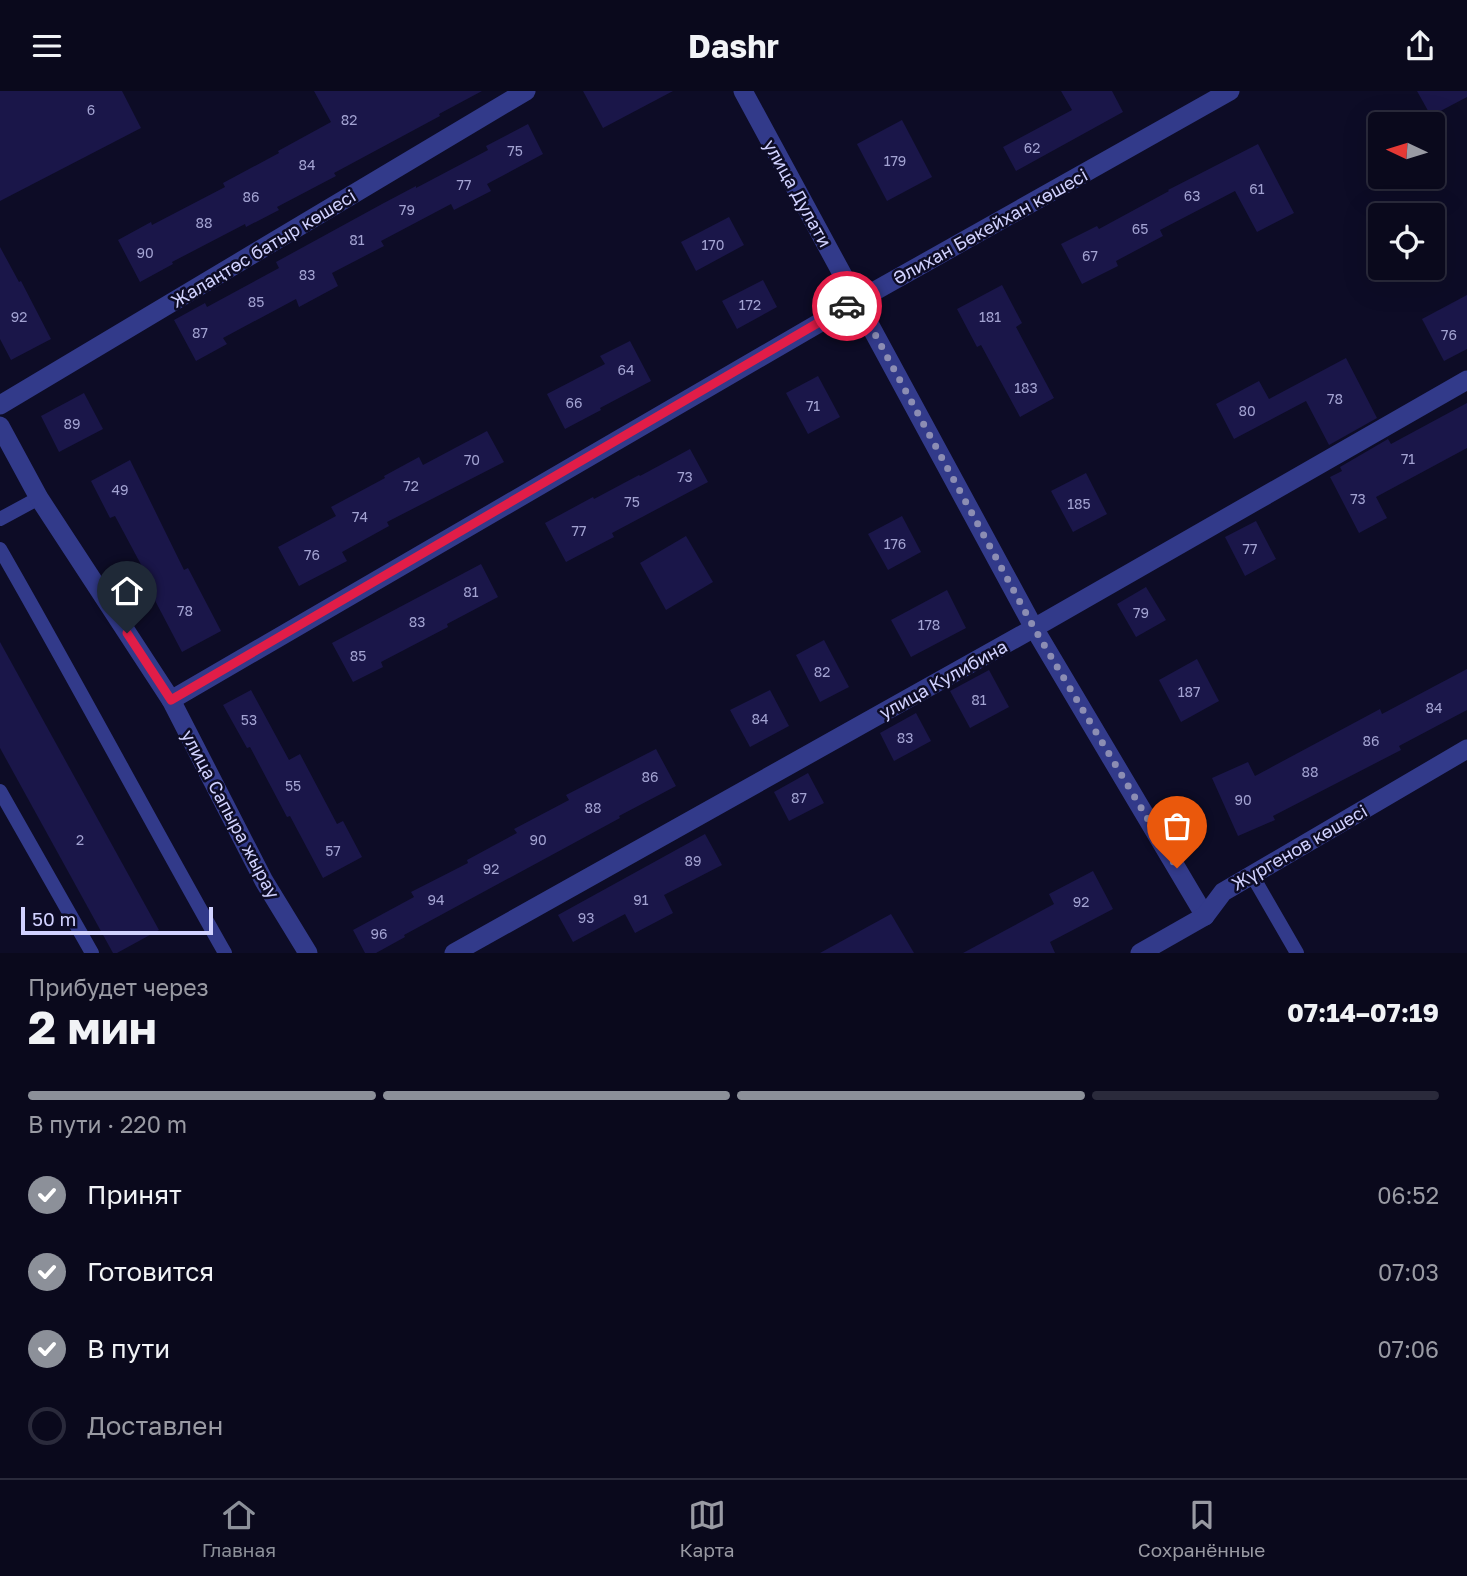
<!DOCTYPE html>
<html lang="ru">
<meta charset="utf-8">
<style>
body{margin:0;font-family:"Golos Text",sans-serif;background:#181729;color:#f1f3f6;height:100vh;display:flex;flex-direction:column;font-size:26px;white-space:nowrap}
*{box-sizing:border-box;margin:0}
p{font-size:23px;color:#999aa3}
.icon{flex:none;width:38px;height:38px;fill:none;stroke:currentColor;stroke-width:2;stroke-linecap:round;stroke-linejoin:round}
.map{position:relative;height:862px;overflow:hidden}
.sheet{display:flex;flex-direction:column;background:#0a091c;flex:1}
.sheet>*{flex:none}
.needle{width:46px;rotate:274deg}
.fabs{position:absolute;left:1368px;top:21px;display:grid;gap:14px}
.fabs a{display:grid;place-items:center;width:77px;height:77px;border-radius:7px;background:#0a091c;box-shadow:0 7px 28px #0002,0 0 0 2px #2a2a3b;font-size:35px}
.scale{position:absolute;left:21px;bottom:18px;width:192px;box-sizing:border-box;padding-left:7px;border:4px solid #d1d2ff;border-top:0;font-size:19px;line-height:24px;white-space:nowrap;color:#d1d2ff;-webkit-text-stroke:5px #0d0c26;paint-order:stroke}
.pin{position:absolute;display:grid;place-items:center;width:60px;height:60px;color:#fff;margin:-72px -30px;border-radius:50% 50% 50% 0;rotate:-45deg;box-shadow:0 0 7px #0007}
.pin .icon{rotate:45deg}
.courier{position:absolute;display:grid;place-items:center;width:70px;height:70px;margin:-35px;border:5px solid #e11d48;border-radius:50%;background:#fff;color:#222;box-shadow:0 2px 9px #0007}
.overview em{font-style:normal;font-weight:700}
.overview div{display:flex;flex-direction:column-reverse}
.overview{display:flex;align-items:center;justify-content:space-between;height:119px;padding:0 28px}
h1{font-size:46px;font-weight:700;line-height:52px}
.bar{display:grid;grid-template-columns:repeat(4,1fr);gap:10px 7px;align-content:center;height:84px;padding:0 28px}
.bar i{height:9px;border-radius:5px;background:#2a2a3b}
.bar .active{background:#8c9099}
.bar p{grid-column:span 4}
ol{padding:0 28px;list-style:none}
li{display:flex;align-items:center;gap:21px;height:77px}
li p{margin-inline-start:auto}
li .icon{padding:7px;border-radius:50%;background:#8c9099;color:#fff;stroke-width:4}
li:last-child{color:#999aa3}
li i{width:38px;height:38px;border:4px solid #2a2a3b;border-radius:50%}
header{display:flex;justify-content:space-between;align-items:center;height:91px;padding:0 28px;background:#0a091c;font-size:32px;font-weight:700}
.tabs{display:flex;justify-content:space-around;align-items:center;height:98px;border-top:2px solid #2a2a3b;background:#0a091c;font-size:19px;color:#999aa3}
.tabs a{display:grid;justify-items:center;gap:4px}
.tabs .active{color:#8c9099}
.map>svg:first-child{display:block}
.building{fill:#1a1649}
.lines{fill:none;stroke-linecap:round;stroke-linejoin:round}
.service{stroke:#323a8a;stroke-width:14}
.minor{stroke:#323a8a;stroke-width:19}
.done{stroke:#8c8db3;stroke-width:7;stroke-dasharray:0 12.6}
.route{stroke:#e11d48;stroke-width:9}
.labels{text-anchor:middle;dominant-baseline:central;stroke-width:5;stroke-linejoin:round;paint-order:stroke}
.number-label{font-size:14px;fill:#a3a3d2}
.street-label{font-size:18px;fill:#d1d2ff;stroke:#0d0c26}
</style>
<header><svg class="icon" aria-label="menu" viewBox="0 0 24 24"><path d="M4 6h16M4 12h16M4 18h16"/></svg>Dashr<svg class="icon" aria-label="share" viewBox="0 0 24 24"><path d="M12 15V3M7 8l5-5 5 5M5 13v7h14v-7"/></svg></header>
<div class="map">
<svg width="1467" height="862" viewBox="0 0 1467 862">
<rect width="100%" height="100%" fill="#0d0c26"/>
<g class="building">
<path d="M0,0H122L141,37L0,110Z"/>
<path d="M314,0H482L439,23L440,25L334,82L336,85L277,116L279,119L246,136L245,133L172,171L173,173L140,191L118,149L151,131L152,134L225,96L223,92L279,62L278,60L331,31Z"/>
<path d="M583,0H673L603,37Z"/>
<path d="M1061,0H1112L1123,21L1016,80L1003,56L1072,19Z"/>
<path d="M1417,0H1467V6L1431,25Z"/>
<path d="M902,29L932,86L887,110L857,53Z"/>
<path d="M528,33L543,63L487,93L491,100L454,119L451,113L381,150L384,155L332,182L338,195L299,216L296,208L223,247L227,253L196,270L174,229L205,212L207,216L279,177L276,171L382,113L416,95V97L488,59L486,55Z"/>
<path d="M1258,53L1294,122L1257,141L1235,100L1160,139L1163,145L1116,170L1118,175L1082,193L1061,153L1097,135L1099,138L1169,100L1168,99Z"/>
<path d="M729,126L744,154L696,180L681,151Z"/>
<path d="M0,156L19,191L21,190L51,248L11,269L0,248Z"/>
<path d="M763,189L777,216L737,238L722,210Z"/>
<path d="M1002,194L1022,232L1016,236L1054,307L1020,326L981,254L977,256L957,218Z"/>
<path d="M1467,204V258L1444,270L1422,228Z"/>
<path d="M630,250L651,290L600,317L601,319L565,338L547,303L605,273L600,265Z"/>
<path d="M1346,267L1377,327L1329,354L1306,310L1234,348L1216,313L1259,290L1269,308Z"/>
<path d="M818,285L840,326L808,343L786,302Z"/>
<path d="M84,302L103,338L59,361L41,325Z"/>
<path d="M1467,312V357L1376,406L1387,427L1359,442L1330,386L1342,380L1340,376L1388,348L1391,353Z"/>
<path d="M487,340L504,371L387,431L389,435L342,461L347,470L299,495L278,456L336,425L331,416L385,387L384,385L419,366L423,374Z"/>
<path d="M690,358L708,391L612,442L614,446L566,471L545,432L593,406L594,408L639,384L640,385Z"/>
<path d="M130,369L184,479L188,477L221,540L182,561L149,498L153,496L115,425L110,427L91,390Z"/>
<path d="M1086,382L1107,423L1073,441L1051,400Z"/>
<path d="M902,425L921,461L888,479L868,443Z"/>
<path d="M1256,430L1276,468L1245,485L1225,446Z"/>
<path d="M686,445L713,491L666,519L640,472Z"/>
<path d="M481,473L498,506L447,533L448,536L381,571L383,576L353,591L332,552Z"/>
<path d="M1146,496L1166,529L1136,546L1117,513Z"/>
<path d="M947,499L966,537L911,566L891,529Z"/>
<path d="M824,549L849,596L820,611L796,564Z"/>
<path d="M0,551L159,839L117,862H113L0,657Z"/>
<path d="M1197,568L1219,610L1181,631L1159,589Z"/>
<path d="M1467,578V619L1399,655L1401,659L1273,725L1275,729L1238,745L1212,687L1248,671L1255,685L1380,618L1382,623Z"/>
<path d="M989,579L1009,616L970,637L950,600Z"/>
<path d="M251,599L289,669L300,663L337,733L343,730L362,766L323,787L290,725L287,726L250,656L247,657L223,614Z"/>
<path d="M770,599L789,635L750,656L730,619Z"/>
<path d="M916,622L931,650L894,670L880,642Z"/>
<path d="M656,658L676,695L619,725L620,727L404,844L405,846L376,862H365L353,839L414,806L411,801L468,772L467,769L517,742L514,738L569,709L566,704Z"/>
<path d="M808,682L824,712L789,730L774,701Z"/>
<path d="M705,743L722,774L664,804L673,822L635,842L625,823L573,851L558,824Z"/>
<path d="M1093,780L1113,818L1050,851L1055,862H963L1054,813L1049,803Z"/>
<path d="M891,823L914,862H820Z"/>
</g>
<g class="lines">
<g class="service">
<path d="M0,428L39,407"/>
<path d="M0,458C77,592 149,728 225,862"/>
<path d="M0,700L92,862"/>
<path d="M1252,784L1297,862"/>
</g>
<g class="minor">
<path d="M743,0L1034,537L1205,825"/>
<path d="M0,314L526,0"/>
<path d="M0,335L39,407L171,609L264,790L308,862"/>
<path d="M171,609L857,210L1230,0"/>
<path d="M454,862L1034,537L1467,289"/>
<path d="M1140,862L1205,825L1223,801L1467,658"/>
</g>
</g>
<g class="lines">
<path class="done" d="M847,215L857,210L1034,537L1177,777"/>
<path class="route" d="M127,542L171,609L847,215"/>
</g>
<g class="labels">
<g class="number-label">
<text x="91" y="18">6</text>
<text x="349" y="28">82</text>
<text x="1032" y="56">62</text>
<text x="515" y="59">75</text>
<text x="895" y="69">179</text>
<text x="307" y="73">84</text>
<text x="464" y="93">77</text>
<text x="1257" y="97">61</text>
<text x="1192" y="104">63</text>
<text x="251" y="105">86</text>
<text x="407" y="118">79</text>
<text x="204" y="131">88</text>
<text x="1140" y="137">65</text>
<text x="357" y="148">81</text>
<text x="713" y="153">170</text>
<text x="145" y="161">90</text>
<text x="1090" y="164">67</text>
<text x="307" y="183">83</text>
<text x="256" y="210">85</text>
<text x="750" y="213">172</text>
<text x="19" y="225">92</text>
<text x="990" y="225">181</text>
<text x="200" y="241">87</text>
<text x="1449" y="243">76</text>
<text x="626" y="278">64</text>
<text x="1026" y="296">183</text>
<text x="1335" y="307">78</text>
<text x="574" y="311">66</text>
<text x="813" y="314">71</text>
<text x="1247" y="319">80</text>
<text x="72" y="332">89</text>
<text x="1408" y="367">71</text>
<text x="472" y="368">70</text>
<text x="685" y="385">73</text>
<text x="411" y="394">72</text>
<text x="120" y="398">49</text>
<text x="1358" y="407">73</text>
<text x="632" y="410">75</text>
<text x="1079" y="412">185</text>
<text x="360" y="425">74</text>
<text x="579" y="439">77</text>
<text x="895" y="452">176</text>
<text x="1250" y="457">77</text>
<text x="312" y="463">76</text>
<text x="471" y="500">81</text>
<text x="185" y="519">78</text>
<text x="1141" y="521">79</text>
<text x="417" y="530">83</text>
<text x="929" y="533">178</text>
<text x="358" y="564">85</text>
<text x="822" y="580">82</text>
<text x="1189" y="600">187</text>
<text x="979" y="608">81</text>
<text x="1434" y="616">84</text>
<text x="760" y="627">84</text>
<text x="249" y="628">53</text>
<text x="905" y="646">83</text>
<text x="1371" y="649">86</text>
<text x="1310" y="680">88</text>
<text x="650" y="685">86</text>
<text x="293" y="694">55</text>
<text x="799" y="706">87</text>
<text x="1243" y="708">90</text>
<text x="593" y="716">88</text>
<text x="80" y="748">2</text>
<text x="538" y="748">90</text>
<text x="333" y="759">57</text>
<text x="693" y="769">89</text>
<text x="491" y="777">92</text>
<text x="436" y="808">94</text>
<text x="641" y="808">91</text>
<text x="1081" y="810">92</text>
<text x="586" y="826">93</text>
<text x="379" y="842">96</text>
</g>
<g class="street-label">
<text transform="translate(798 102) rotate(61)">улица Дулати</text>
<text transform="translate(990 135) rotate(-29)">Әлихан Бөкейхан көшесі</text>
<text transform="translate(263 157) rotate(-31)">Жалаңтөс батыр көшесі</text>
<text transform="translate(943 588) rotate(-29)">улица Кулибина</text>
<text transform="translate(231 723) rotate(62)">улица Сапыра жырау</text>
<text transform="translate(1299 756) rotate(-30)">Жүргенов көшесі</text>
</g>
</g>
</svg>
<div class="fabs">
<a><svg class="needle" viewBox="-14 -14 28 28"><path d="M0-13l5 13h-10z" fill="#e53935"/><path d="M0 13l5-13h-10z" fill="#999aa3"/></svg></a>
<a><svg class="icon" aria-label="locate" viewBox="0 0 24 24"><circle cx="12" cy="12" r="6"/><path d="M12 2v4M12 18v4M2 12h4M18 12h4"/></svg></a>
</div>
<div class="scale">50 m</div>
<div class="pin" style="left:1177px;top:777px;background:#ea580c"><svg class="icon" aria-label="bag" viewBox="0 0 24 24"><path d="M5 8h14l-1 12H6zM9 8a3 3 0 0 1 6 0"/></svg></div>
<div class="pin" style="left:127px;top:542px;background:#1f2937"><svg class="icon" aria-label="home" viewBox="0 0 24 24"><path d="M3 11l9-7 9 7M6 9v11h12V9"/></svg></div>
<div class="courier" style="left:847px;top:215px"><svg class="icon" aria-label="car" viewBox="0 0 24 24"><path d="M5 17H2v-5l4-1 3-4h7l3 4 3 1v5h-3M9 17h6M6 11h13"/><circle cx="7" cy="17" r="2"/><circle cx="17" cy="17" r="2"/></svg></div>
</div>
<section class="sheet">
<div class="overview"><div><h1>2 мин</h1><p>Прибудет через</p></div><em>07:14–07:19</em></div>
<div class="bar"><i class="active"></i><i class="active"></i><i class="active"></i><i></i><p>В пути · 220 m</p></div>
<ol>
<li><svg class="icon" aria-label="check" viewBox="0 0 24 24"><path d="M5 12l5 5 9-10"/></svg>Принят<p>06:52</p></li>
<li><svg class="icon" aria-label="check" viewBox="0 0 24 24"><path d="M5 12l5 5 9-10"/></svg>Готовится<p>07:03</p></li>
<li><svg class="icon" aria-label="check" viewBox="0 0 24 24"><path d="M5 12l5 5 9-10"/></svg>В пути<p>07:06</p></li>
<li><i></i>Доставлен</li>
</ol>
</section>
<nav class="tabs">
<a class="active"><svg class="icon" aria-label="home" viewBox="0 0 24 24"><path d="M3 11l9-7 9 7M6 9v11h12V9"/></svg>Главная</a>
<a><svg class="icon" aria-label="map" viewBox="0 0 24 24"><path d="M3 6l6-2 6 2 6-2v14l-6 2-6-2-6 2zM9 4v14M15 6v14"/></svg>Карта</a>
<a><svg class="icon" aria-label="saved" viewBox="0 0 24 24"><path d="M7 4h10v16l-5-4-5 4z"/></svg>Сохранённые</a>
</nav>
